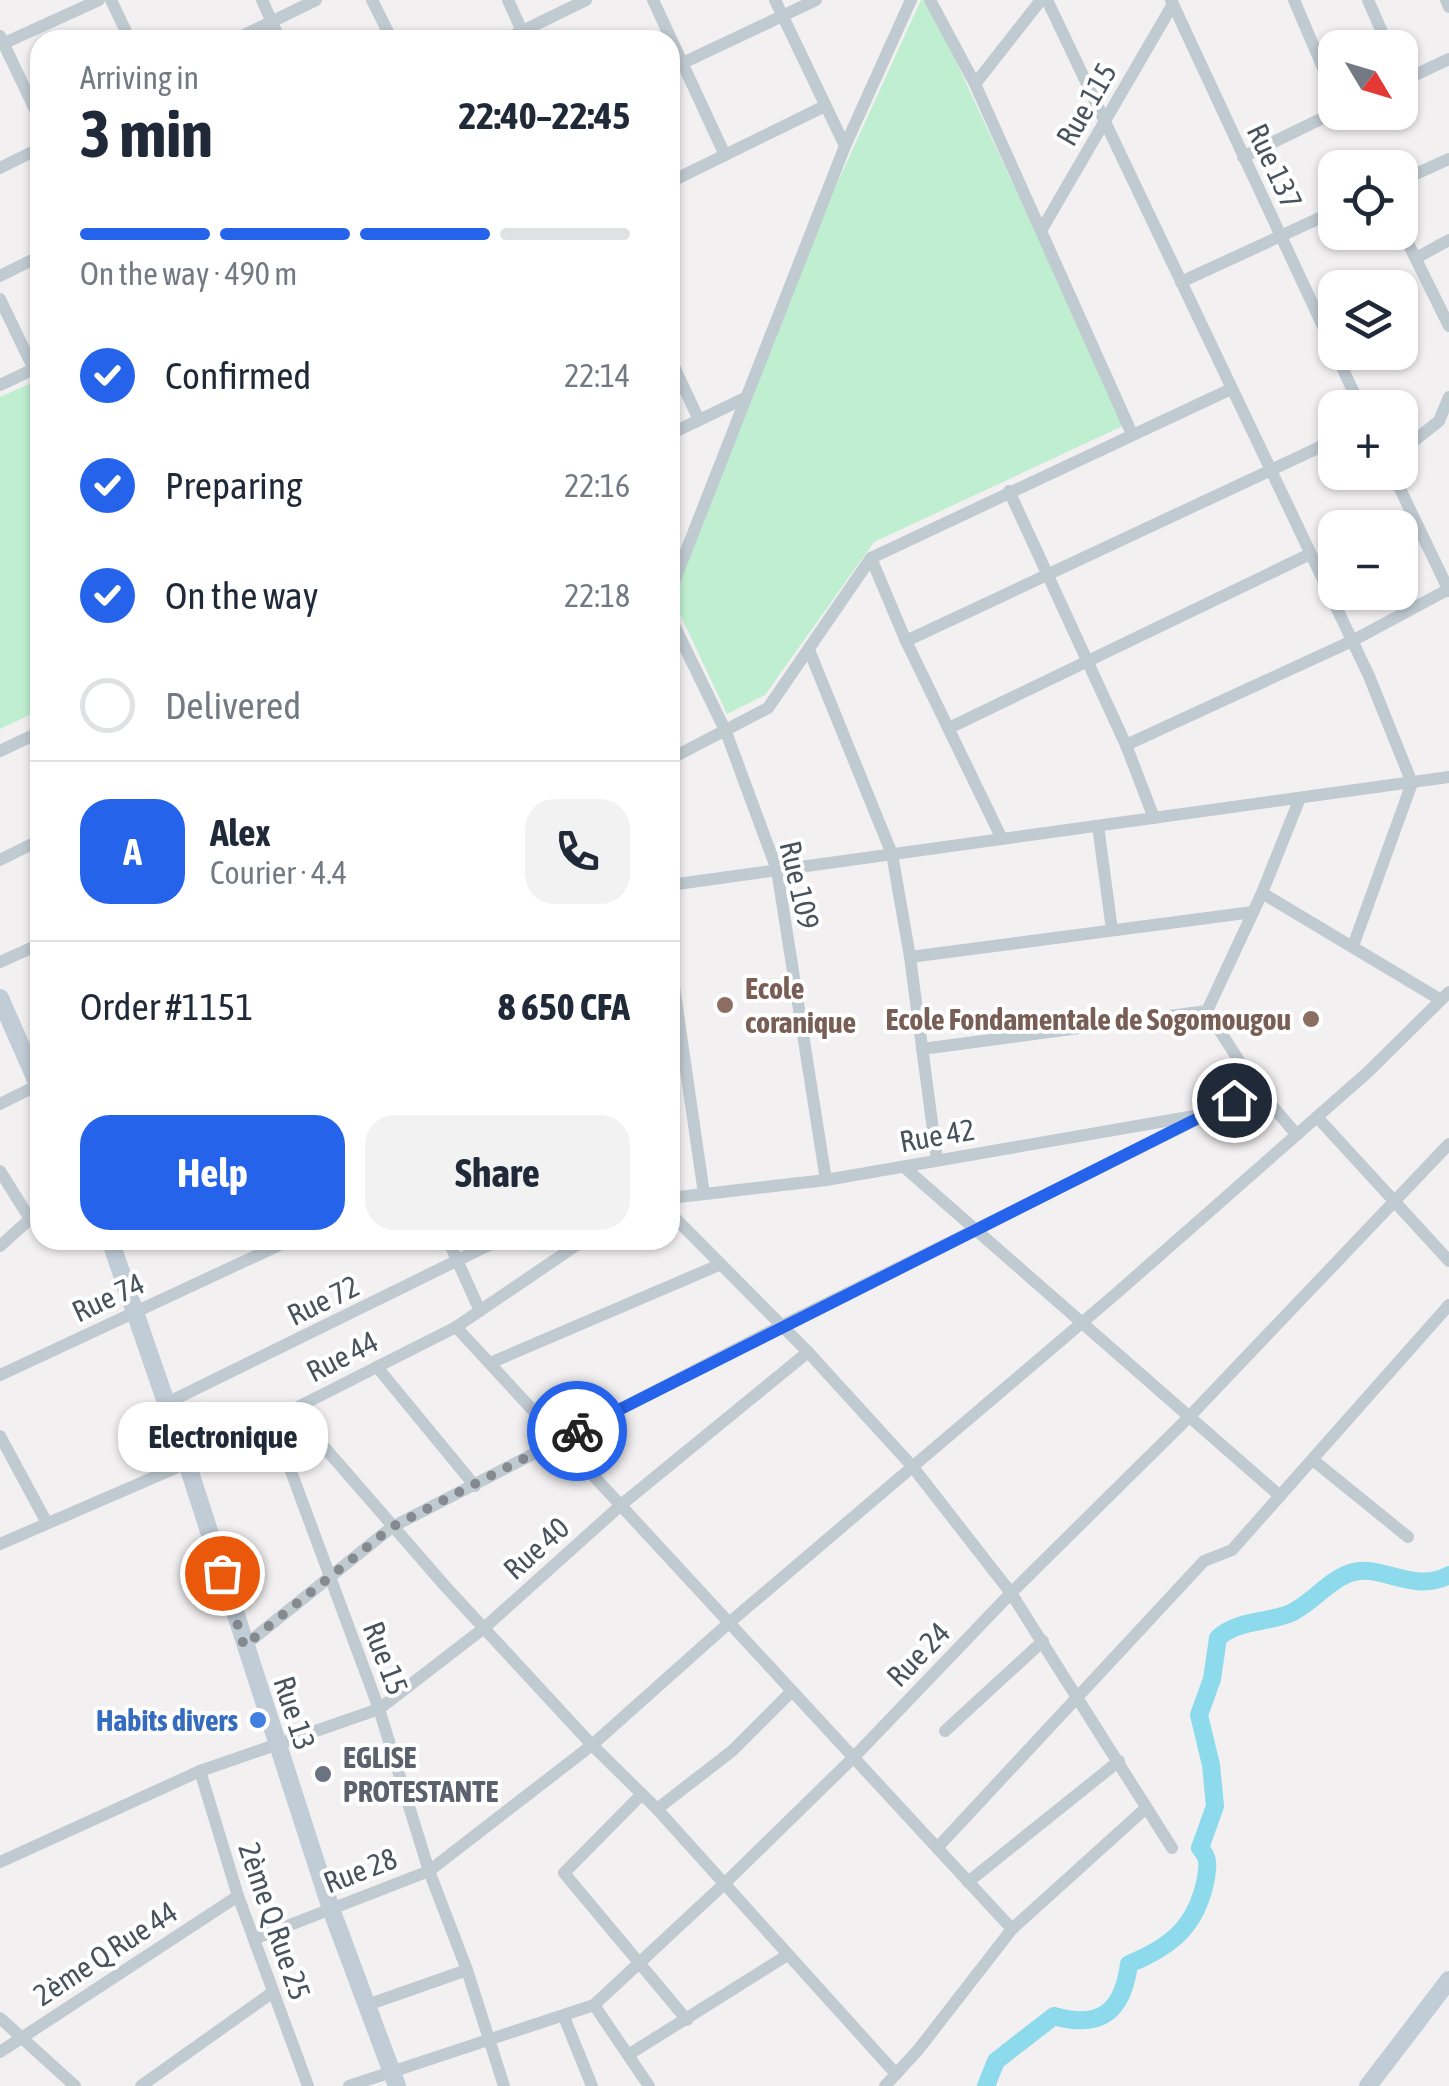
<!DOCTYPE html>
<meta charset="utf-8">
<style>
body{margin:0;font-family:"Asap Condensed",sans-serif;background:#f2f2f3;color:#1f2937;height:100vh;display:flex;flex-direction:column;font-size:38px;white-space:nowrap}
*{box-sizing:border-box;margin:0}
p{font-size:32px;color:#747a83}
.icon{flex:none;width:55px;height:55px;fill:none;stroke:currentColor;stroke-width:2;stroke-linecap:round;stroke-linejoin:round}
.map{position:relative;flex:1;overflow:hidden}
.side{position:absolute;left:30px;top:30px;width:650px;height:1220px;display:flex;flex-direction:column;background:#fff;border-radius:30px;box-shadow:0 2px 8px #0004}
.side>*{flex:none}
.needle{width:65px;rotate:128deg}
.controls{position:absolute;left:1318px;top:30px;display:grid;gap:20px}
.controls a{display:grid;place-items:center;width:100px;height:100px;border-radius:20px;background:#fff;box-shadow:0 2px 8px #0004;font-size:50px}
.pin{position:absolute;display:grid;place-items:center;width:85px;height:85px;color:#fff;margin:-42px;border:5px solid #fff;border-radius:50%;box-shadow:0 2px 10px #0007}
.courier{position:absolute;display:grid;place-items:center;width:100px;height:100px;margin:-50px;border:8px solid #2563eb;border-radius:50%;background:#fff;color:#222;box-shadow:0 2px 12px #0007}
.bubble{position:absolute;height:70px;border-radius:30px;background:#fff;box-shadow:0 2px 8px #0004;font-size:32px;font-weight:700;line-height:70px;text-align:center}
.headline em{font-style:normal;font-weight:700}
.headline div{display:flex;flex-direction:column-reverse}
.headline{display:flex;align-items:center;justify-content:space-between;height:170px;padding:0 50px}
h1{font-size:65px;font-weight:700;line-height:75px}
.bar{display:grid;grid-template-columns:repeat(4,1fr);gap:15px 10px;align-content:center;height:120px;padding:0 50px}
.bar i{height:12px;border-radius:8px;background:#e0e1e3}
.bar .selected{background:#2563eb}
.bar p{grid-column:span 4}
.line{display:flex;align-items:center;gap:25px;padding:0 50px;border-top:2px solid #e0e1e3}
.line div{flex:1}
.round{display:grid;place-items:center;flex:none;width:105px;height:105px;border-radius:30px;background:#f2f2f3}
ol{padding:0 50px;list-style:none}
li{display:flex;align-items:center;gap:30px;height:110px}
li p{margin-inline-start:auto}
li .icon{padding:10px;border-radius:50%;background:#2563eb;color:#fff;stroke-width:4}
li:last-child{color:#747a83}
li i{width:55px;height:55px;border:5px solid #e0e1e3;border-radius:50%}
.cta{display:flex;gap:20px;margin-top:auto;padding:20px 50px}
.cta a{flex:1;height:115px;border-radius:30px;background:#2563eb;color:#fff;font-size:40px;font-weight:700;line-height:115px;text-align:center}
.cta a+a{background:#f2f2f3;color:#1f2937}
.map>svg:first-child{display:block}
.green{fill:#bfefd0}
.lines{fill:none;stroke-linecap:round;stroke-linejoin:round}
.river{stroke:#8cdaeb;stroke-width:18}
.street{stroke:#c0cad1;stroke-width:12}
.secondary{stroke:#c0ccd6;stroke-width:18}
.done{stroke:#848a90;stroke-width:10;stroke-dasharray:0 18}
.route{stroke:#2563eb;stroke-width:12}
.education-dot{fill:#8d6e63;stroke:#fff;stroke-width:4}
.shop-dot{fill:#3f7fe0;stroke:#fff;stroke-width:4}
.worship-dot{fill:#6b7280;stroke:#fff;stroke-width:4}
.labels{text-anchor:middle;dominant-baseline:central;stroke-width:8;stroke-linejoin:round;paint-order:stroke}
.street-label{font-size:30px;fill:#48535d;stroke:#fff}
.education-label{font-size:30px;font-weight:bold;fill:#785e54;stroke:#fff;text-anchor:start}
.shop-label{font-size:30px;font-weight:bold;fill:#366cbe;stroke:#fff;text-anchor:end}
.worship-label{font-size:30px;font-weight:bold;fill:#5b616d;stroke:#fff;text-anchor:start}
</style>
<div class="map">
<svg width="1449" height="2086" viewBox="0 0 1449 2086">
<rect width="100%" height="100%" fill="#f2f0f0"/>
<g class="green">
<path d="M921,0L928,1L1125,425L874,542L765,695L727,714L672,597L802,260Z"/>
<path d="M29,384L40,407V710L0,729V397Z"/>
</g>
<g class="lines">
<path class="river" d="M986,2086L996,2061L1054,2016C1102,2030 1123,2010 1129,1964C1173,1946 1197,1925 1206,1878C1208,1865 1209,1858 1200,1848L1215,1806L1211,1765L1199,1715L1212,1679L1218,1638C1237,1620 1267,1623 1291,1613C1312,1603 1329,1580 1350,1573C1379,1562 1414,1595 1449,1575"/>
<g class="street">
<path d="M111,0L130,40"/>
<path d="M262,0L280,40"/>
<path d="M372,0L392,40"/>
<path d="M508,0L522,31"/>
<path d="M653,0L725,155"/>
<path d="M775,0L845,146"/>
<path d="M930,0L975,84L1132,434"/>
<path d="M1047,0L1369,676L1412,783L1353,946"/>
<path d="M1171,0L1361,408"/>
<path d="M1294,0L1335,96"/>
<path d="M1368,0L1389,48"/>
<path d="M1446,0L1449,7"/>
<path d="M0,36L40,120"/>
<path d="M234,40L316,0"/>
<path d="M504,40L586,0"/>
<path d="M0,45L99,0"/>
<path d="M670,69L816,0"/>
<path d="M1400,82L1449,59"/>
<path d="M975,84L1041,0"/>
<path d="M1243,157L1335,112"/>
<path d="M0,168L40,148"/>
<path d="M1400,181L1449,159"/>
<path d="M670,182L825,106"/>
<path d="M1400,227L1449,326"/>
<path d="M1042,229L1173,4"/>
<path d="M1416,258L1449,240"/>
<path d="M0,276L40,256"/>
<path d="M1181,282L1335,211"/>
<path d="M0,299L40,382"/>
<path d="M670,358L699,420"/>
<path d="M0,385L38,367"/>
<path d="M670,434L743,399"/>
<path d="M1400,452L1439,421L1449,397"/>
<path d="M1392,472L1449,591"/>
<path d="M1009,491L1126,745L1154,818"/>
<path d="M871,558L906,641L1002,839"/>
<path d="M670,592L845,146L911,0"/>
<path d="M670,617L726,732L777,870L826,1180"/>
<path d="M906,641L1335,440"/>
<path d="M809,650L892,854L910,957L937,1160"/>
<path d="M949,728L1310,554"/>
<path d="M1126,745L1352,641L1449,589"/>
<path d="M0,751L40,732"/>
<path d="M670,759L768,708L871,558L1231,389"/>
<path d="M1098,826L1112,930"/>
<path d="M0,860L40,840"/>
<path d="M670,885L1449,777"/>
<path d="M1262,893L1441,1000"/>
<path d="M910,957L1253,912"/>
<path d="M670,959L704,1194"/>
<path d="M0,962L40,944"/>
<path d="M1207,1011L1262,893L1300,798"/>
<path d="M1207,1011L1256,1087L1297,1135"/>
<path d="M922,1049L1207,1011"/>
<path d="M24,1053L40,1046"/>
<path d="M0,1104L38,1085"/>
<path d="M1317,1117L1449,1261"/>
<path d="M904,1167L1280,1496"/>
<path d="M0,1171L30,1219"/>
<path d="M670,1198L826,1180L1200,1115"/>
<path d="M670,1213L808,1352L912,1466L1011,1593L1172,1848"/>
<path d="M448,1240L480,1311"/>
<path d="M0,1246L40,1210"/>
<path d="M456,1327L1012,1929"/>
<path d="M490,1363L719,1265"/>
<path d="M377,1367L475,1486"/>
<path d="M0,1375L290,1240"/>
<path d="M167,1403L499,1240"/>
<path d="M292,1410L445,1586L592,1745L657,1809L896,2074"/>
<path d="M272,1420L379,1709L429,1871L467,1970L504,2086"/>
<path d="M0,1436L47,1523"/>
<path d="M1313,1460L1408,1537"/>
<path d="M0,1544L187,1463L456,1327L584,1240"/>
<path d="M244,1646L392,1527L781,1326L1212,1112L1256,1087"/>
<path d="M945,1731L1043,1641"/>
<path d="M200,1771L238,1896L308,2086"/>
<path d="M642,1794L564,1873L687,2020"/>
<path d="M657,1809L732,1751L792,1691"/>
<path d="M937,1848L1204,1561L1232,1550L1449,1305"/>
<path d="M0,1862L200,1771L379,1709L484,1628L621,1505L808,1352"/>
<path d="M968,1882L1119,1761"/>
<path d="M254,1939L429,1871L592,1745L730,1622L1118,1292L1368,1072L1449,992"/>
<path d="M367,2005L467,1970"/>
<path d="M594,2005L649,2086"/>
<path d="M564,2017L592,2086"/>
<path d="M0,2018L75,2086"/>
<path d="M0,2052L238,1896"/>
<path d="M628,2055L786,1956"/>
<path d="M141,2086L273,1992"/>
<path d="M349,2086L594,2005L723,1885L854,1757L1011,1593L1188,1418L1449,1144"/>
<path d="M885,2086L918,2050L1012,1929L1146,1808"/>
</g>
<g class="secondary">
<path d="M0,998L40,1089"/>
<path d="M110,1240L187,1463L331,1909L397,2086"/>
<path d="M1368,2086L1449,1980"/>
</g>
</g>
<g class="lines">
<path class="done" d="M222,1573L244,1646L392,1527L577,1431"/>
<path class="route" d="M577,1431L1234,1100"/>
</g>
<g class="education-dot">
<circle cx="725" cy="1005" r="10"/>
<circle cx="1311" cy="1019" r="10"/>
</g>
<circle class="shop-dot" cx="258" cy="1720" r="10"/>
<circle class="worship-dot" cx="323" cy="1774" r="10"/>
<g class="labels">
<g class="street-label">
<text transform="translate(1086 104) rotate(-60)">Rue 115</text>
<text transform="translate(1275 166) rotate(65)">Rue 137</text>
<text transform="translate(800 885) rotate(77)">Rue 109</text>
<text transform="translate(937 1135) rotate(-10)">Rue 42</text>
<text transform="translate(108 1297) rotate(-25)">Rue 74</text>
<text transform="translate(323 1300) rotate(-26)">Rue 72</text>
<text transform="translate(342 1356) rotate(-27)">Rue 44</text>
<text transform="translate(536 1548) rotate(-42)">Rue 40</text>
<text transform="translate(918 1654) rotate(-46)">Rue 24</text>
<text transform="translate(386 1658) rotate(69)">Rue 15</text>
<text transform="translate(295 1713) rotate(72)">Rue 13</text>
<text transform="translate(360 1870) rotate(-21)">Rue 28</text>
<text transform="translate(275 1921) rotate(71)">2ème Q Rue 25</text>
<text transform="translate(105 1953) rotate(-33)">2ème Q Rue 44</text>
</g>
<g class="education-label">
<text x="745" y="988">Ecole<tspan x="745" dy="34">coranique</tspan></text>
<text x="1291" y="1019" text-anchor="end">Ecole Fondamentale de Sogomougou</text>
</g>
<g class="shop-label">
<text x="238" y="1720">Habits divers</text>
</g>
<g class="worship-label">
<text x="343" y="1757">EGLISE<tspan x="343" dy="34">PROTESTANTE</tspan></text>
</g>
</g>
</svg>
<div class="controls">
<a><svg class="needle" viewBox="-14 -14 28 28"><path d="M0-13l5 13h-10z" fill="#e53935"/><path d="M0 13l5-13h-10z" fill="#747a83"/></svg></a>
<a><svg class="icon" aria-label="locate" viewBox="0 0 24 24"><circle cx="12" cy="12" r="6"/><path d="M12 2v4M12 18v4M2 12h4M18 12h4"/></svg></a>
<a><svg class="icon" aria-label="layers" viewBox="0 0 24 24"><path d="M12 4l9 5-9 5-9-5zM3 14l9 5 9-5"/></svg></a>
<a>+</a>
<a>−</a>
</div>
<div class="pin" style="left:222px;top:1573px;background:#ea580c"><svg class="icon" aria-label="bag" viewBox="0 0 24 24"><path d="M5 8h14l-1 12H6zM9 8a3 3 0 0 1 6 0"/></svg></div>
<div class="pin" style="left:1234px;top:1100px;background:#1f2937"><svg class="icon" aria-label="home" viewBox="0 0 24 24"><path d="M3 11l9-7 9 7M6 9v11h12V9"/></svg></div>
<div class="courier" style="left:577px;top:1431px"><svg class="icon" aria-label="bike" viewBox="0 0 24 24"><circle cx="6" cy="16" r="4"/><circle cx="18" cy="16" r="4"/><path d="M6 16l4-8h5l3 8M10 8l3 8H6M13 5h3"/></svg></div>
<div class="bubble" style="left:118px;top:1402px;width:210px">Electronique</div>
<section class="side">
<div class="headline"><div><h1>3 min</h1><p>Arriving in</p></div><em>22:40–22:45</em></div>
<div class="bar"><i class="selected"></i><i class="selected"></i><i class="selected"></i><i></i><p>On the way · 490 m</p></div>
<ol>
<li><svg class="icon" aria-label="check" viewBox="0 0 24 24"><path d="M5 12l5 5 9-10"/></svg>Confirmed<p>22:14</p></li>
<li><svg class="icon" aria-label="check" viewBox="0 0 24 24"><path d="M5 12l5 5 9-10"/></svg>Preparing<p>22:16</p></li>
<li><svg class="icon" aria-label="check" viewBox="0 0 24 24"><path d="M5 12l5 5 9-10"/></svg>On the way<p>22:18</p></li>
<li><i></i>Delivered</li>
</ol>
<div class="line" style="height:180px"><b class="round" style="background:#2563eb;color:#fff">A</b><div><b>Alex</b><p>Courier · 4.4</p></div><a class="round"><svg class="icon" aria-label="phone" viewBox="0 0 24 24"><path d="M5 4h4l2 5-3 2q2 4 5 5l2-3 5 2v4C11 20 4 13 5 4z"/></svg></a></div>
<div class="line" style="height:130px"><div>Order #1151</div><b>8 650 CFA</b></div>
<div class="cta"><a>Help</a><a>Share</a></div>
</section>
</div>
